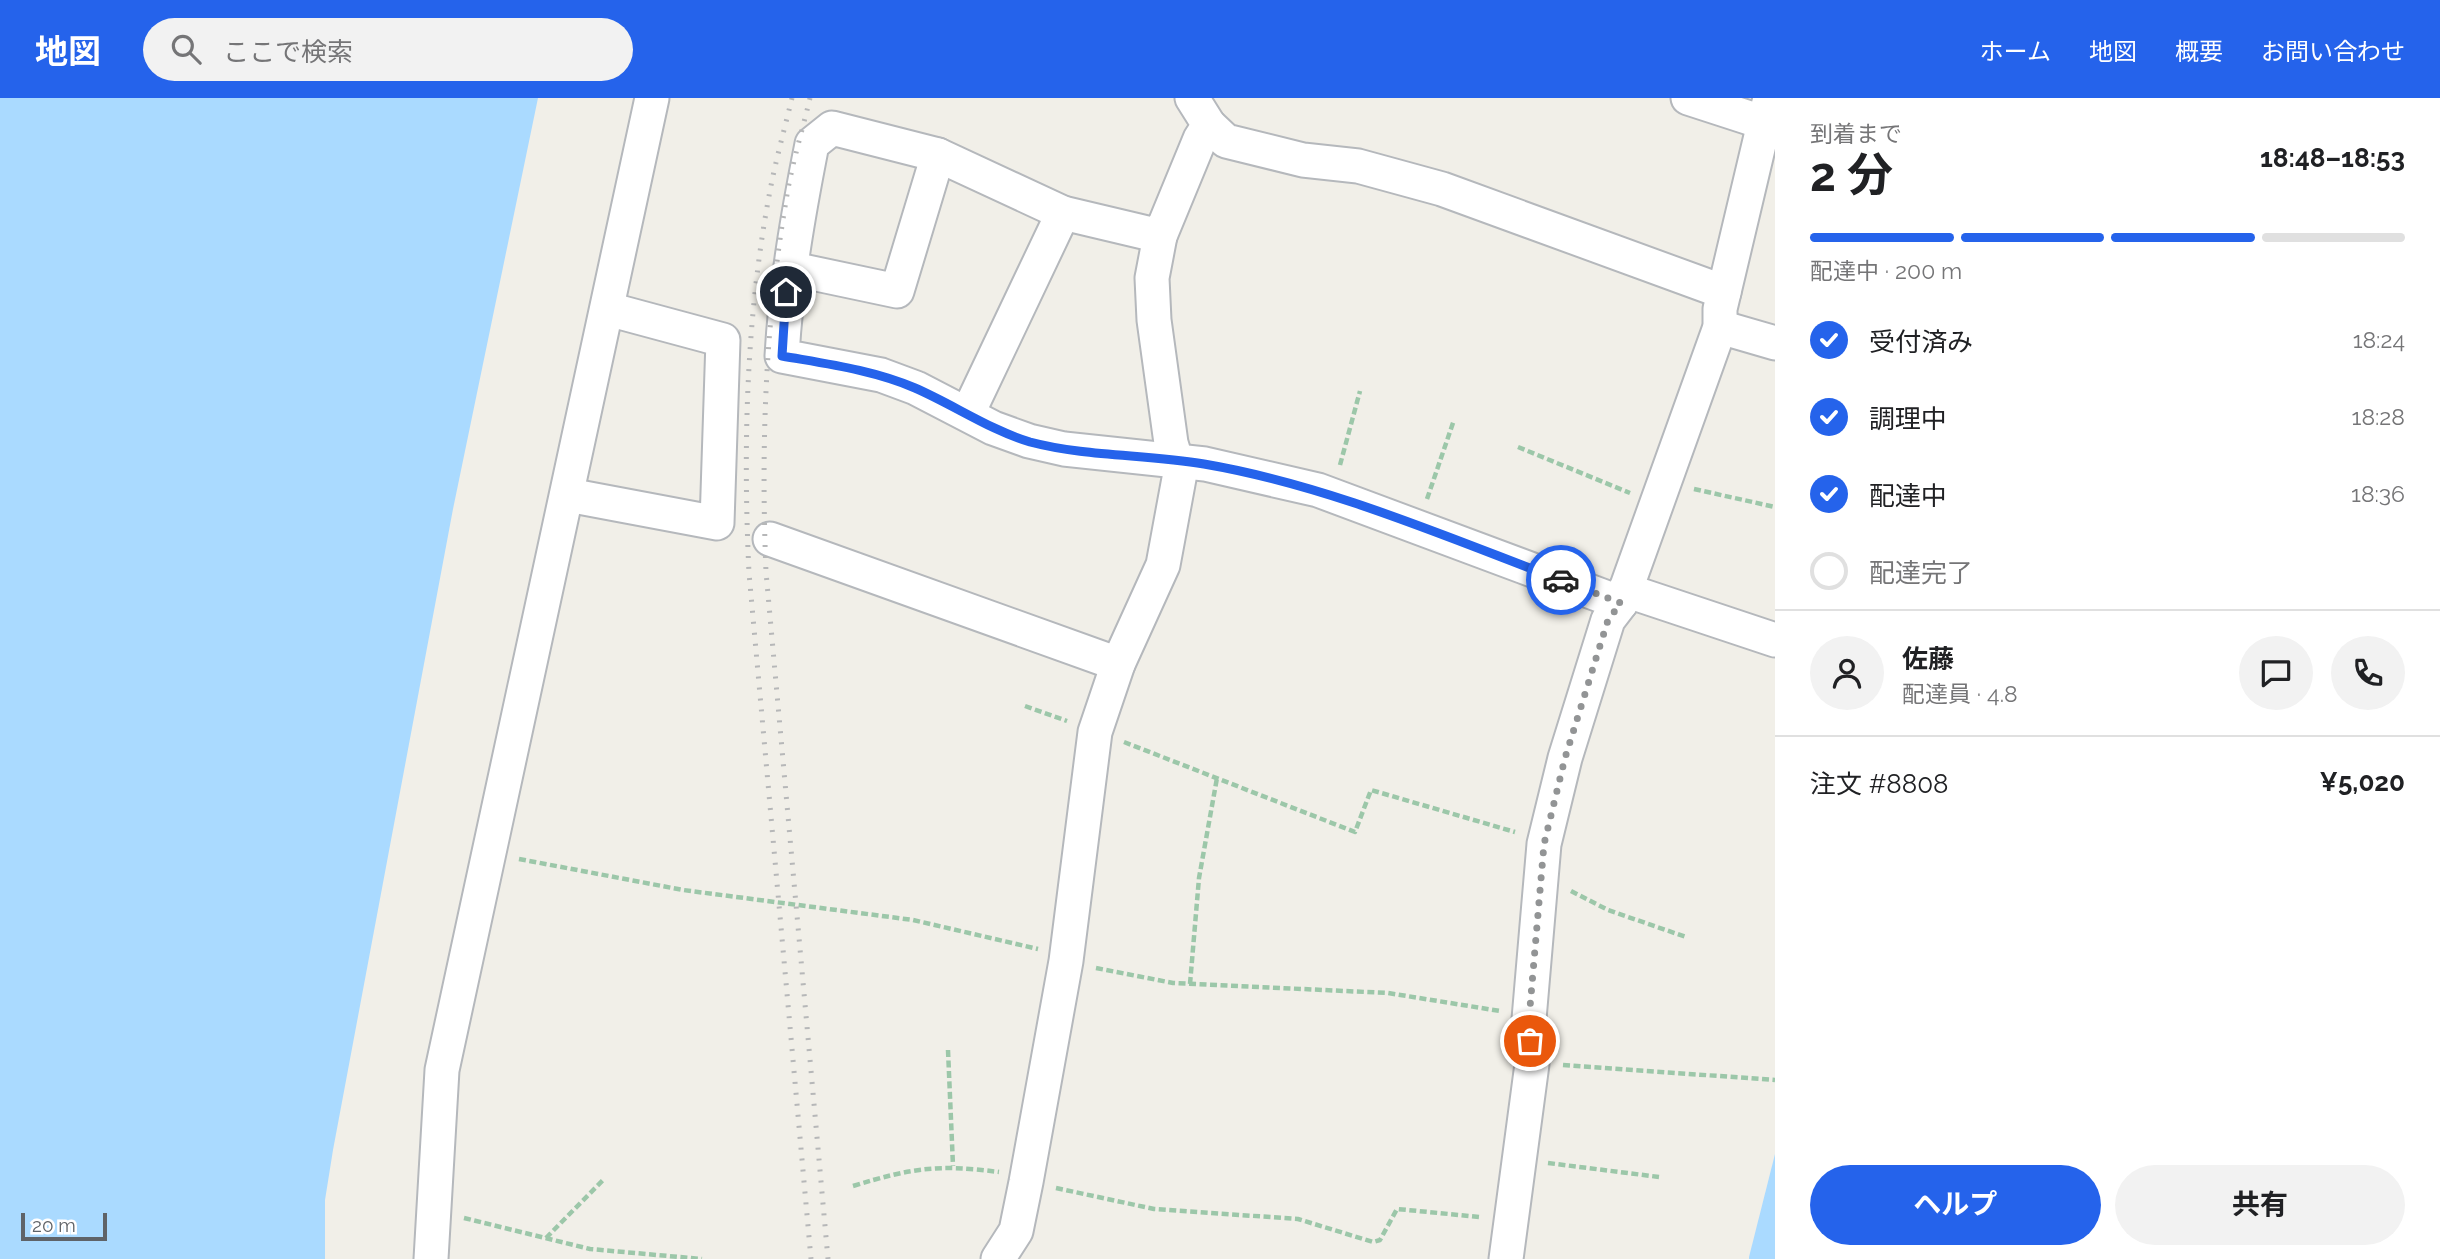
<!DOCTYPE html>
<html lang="ja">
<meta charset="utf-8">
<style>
body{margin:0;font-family:Raleway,"Noto Sans JP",sans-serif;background:#f2f2f2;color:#202124;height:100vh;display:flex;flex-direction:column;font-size:26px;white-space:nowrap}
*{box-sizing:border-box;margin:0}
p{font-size:23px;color:#757577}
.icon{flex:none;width:38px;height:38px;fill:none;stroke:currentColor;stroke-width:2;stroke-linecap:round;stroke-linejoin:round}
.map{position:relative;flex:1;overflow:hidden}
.drawer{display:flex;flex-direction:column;background:#fff;width:665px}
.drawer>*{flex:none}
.scale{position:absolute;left:21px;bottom:18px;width:86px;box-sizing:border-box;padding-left:7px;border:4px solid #5f6368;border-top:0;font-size:19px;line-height:24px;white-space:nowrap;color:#5f6368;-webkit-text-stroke:5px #fff;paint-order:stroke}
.pin{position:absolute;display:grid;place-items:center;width:60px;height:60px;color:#fff;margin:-30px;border:4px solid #fff;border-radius:50%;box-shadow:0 2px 7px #0007}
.courier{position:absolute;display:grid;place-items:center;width:70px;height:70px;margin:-35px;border:5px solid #2563eb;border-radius:50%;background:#fff;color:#222;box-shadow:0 2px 9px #0007}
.headline em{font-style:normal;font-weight:700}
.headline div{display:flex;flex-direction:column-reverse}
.headline{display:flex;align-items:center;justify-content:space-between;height:119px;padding:0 35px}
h1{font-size:46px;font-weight:700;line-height:52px}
.bar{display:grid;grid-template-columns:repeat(4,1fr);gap:10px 7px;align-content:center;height:84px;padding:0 35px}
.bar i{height:9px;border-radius:5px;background:#e0e0e0}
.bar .selected{background:#2563eb}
.bar p{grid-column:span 4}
.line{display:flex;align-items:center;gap:18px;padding:0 35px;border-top:2px solid #e0e0e0}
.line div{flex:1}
.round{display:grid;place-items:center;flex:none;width:74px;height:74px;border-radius:37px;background:#f2f2f2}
ol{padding:0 35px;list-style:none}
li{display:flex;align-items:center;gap:21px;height:77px}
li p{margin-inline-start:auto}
li .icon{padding:7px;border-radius:50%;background:#2563eb;color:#fff;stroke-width:4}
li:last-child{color:#757577}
li i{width:38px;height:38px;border:4px solid #e0e0e0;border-radius:50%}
.cta{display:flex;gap:14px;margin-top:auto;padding:14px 35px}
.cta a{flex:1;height:80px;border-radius:42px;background:#2563eb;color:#fff;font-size:28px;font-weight:700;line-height:80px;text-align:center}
.cta a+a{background:#f2f2f2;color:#202124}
header{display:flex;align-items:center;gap:42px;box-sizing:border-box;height:98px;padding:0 35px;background:#2563eb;color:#fff}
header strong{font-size:33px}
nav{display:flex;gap:38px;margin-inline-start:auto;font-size:24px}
.search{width:490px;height:63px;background:#f2f2f2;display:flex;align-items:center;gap:18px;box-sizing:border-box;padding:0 24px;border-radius:38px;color:#757577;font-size:26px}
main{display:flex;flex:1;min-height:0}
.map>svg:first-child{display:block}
.water{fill:#aadaff}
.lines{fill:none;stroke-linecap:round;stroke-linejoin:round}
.minor-casing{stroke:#b5b8bc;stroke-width:37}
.path{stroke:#9cc7a9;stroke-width:4.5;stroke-dasharray:7 3.5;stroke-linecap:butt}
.minor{stroke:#fff;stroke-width:33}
.rail{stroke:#b6b7b8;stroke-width:5;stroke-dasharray:2 9;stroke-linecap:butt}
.done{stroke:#929495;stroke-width:7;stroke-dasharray:0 12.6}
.route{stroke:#2563eb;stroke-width:9}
</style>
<header>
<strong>地図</strong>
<div class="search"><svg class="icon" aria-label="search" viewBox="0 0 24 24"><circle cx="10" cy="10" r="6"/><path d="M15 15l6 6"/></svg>ここで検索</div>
<nav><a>ホーム</a><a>地図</a><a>概要</a><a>お問い合わせ</a></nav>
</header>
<main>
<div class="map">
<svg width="1775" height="1161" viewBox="0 0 1775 1161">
<rect width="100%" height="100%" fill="#f1efe8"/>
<g class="water">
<path d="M0,0H538L453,411L333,1052L325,1102V1161H0Z"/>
<path d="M1775,1056V1161H1749V1159Z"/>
</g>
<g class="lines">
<g class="minor-casing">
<g id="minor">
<path d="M1192,0L1209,27L1200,41L1160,138L1063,115L938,57L832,30L812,46C798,117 786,186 782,258L881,277L916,290L993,330L1029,343L1064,351L1205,366L1318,392L1621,505"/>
<path d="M1688,0L1765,25"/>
<path d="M1209,27L1226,43L1303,62L1358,68L1442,91L1724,194"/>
<path d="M793,171L897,193L938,57"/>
<path d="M1720,229L1775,245"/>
<path d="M968,315L1063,115"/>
<path d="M568,397L717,425L723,242L608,211"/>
<path d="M770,441L1118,566"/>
<path d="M1625,492L1775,542"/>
<path d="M431,1161L442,972L652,0"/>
<path d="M998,1161L1016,1133L1026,1084L1066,863L1095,634L1118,566L1163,467L1180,375L1171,345L1154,222L1152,180L1160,138"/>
<path d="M1506,1161L1532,966L1529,921L1544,746L1565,660L1608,522L1621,505L1720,229V211L1770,0"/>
</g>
</g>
<g class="path">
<path d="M1518,349L1630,395"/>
<path d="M1340,367L1360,293"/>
<path d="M1694,391L1775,409"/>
<path d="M1427,401L1454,322"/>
<path d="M1025,608L1067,623"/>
<path d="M1124,644L1355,734L1371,692L1515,734"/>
<path d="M519,761L683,792L913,822L1038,851"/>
<path d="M1571,793L1608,812L1686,839"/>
<path d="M1096,870L1173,885L1388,895L1500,913"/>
<path d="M1190,886L1199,780L1217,680"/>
<path d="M948,952L953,1068"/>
<path d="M1563,967L1775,982"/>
<path d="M1548,1065L1659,1079"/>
<path d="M853,1088C912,1070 937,1066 999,1074"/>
<path d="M1056,1090L1154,1111L1298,1121L1373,1144L1380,1142L1397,1111L1480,1119"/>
<path d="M464,1120L590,1151L702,1161"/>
<path d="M546,1140L604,1081"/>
</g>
<use href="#minor" class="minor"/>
<g class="rail">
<path d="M792,0C784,33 775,65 769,98C746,222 743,350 749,475L811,1161"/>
<path d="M810,0C802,34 791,69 786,103C765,226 761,350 766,474L828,1161"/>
</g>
</g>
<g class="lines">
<path class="done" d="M1530,943L1529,921L1544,746L1565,660L1608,522L1621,505L1561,482"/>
<path class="route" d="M786,194L782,258C827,266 873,272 915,290C954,307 990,332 1030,344C1087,359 1146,356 1204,366C1327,387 1444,438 1561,482"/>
</g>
</svg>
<div class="scale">20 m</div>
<div class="pin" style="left:1530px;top:943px;background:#ea580c"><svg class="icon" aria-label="bag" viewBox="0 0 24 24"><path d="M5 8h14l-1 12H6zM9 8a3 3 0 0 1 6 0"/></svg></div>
<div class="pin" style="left:786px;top:194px;background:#1f2937"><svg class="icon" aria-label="home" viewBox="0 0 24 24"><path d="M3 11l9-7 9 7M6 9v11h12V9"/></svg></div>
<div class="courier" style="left:1561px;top:482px"><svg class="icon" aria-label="car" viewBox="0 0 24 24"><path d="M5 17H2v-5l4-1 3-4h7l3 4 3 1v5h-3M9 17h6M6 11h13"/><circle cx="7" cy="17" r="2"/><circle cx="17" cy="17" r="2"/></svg></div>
</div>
<section class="drawer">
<div class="headline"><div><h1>2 分</h1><p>到着まで</p></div><em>18:48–18:53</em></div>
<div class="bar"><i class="selected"></i><i class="selected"></i><i class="selected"></i><i></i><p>配達中 · 200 m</p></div>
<ol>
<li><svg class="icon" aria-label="check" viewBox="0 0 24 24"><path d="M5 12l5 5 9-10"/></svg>受付済み<p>18:24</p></li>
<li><svg class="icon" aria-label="check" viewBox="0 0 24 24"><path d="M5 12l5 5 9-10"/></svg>調理中<p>18:28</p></li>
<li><svg class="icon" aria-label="check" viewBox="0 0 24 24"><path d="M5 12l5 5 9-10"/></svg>配達中<p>18:36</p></li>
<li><i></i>配達完了</li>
</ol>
<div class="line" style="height:126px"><a class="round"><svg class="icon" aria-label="person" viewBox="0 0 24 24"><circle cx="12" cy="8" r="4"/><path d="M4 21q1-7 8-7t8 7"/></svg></a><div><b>佐藤</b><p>配達員 · 4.8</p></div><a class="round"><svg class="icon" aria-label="chat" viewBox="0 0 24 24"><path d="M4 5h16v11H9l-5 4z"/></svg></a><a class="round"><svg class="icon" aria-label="phone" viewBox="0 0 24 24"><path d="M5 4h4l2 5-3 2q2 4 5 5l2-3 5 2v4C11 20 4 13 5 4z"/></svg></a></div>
<div class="line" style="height:91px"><div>注文 #8808</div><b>¥5,020</b></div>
<div class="cta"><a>ヘルプ</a><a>共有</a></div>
</section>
</main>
